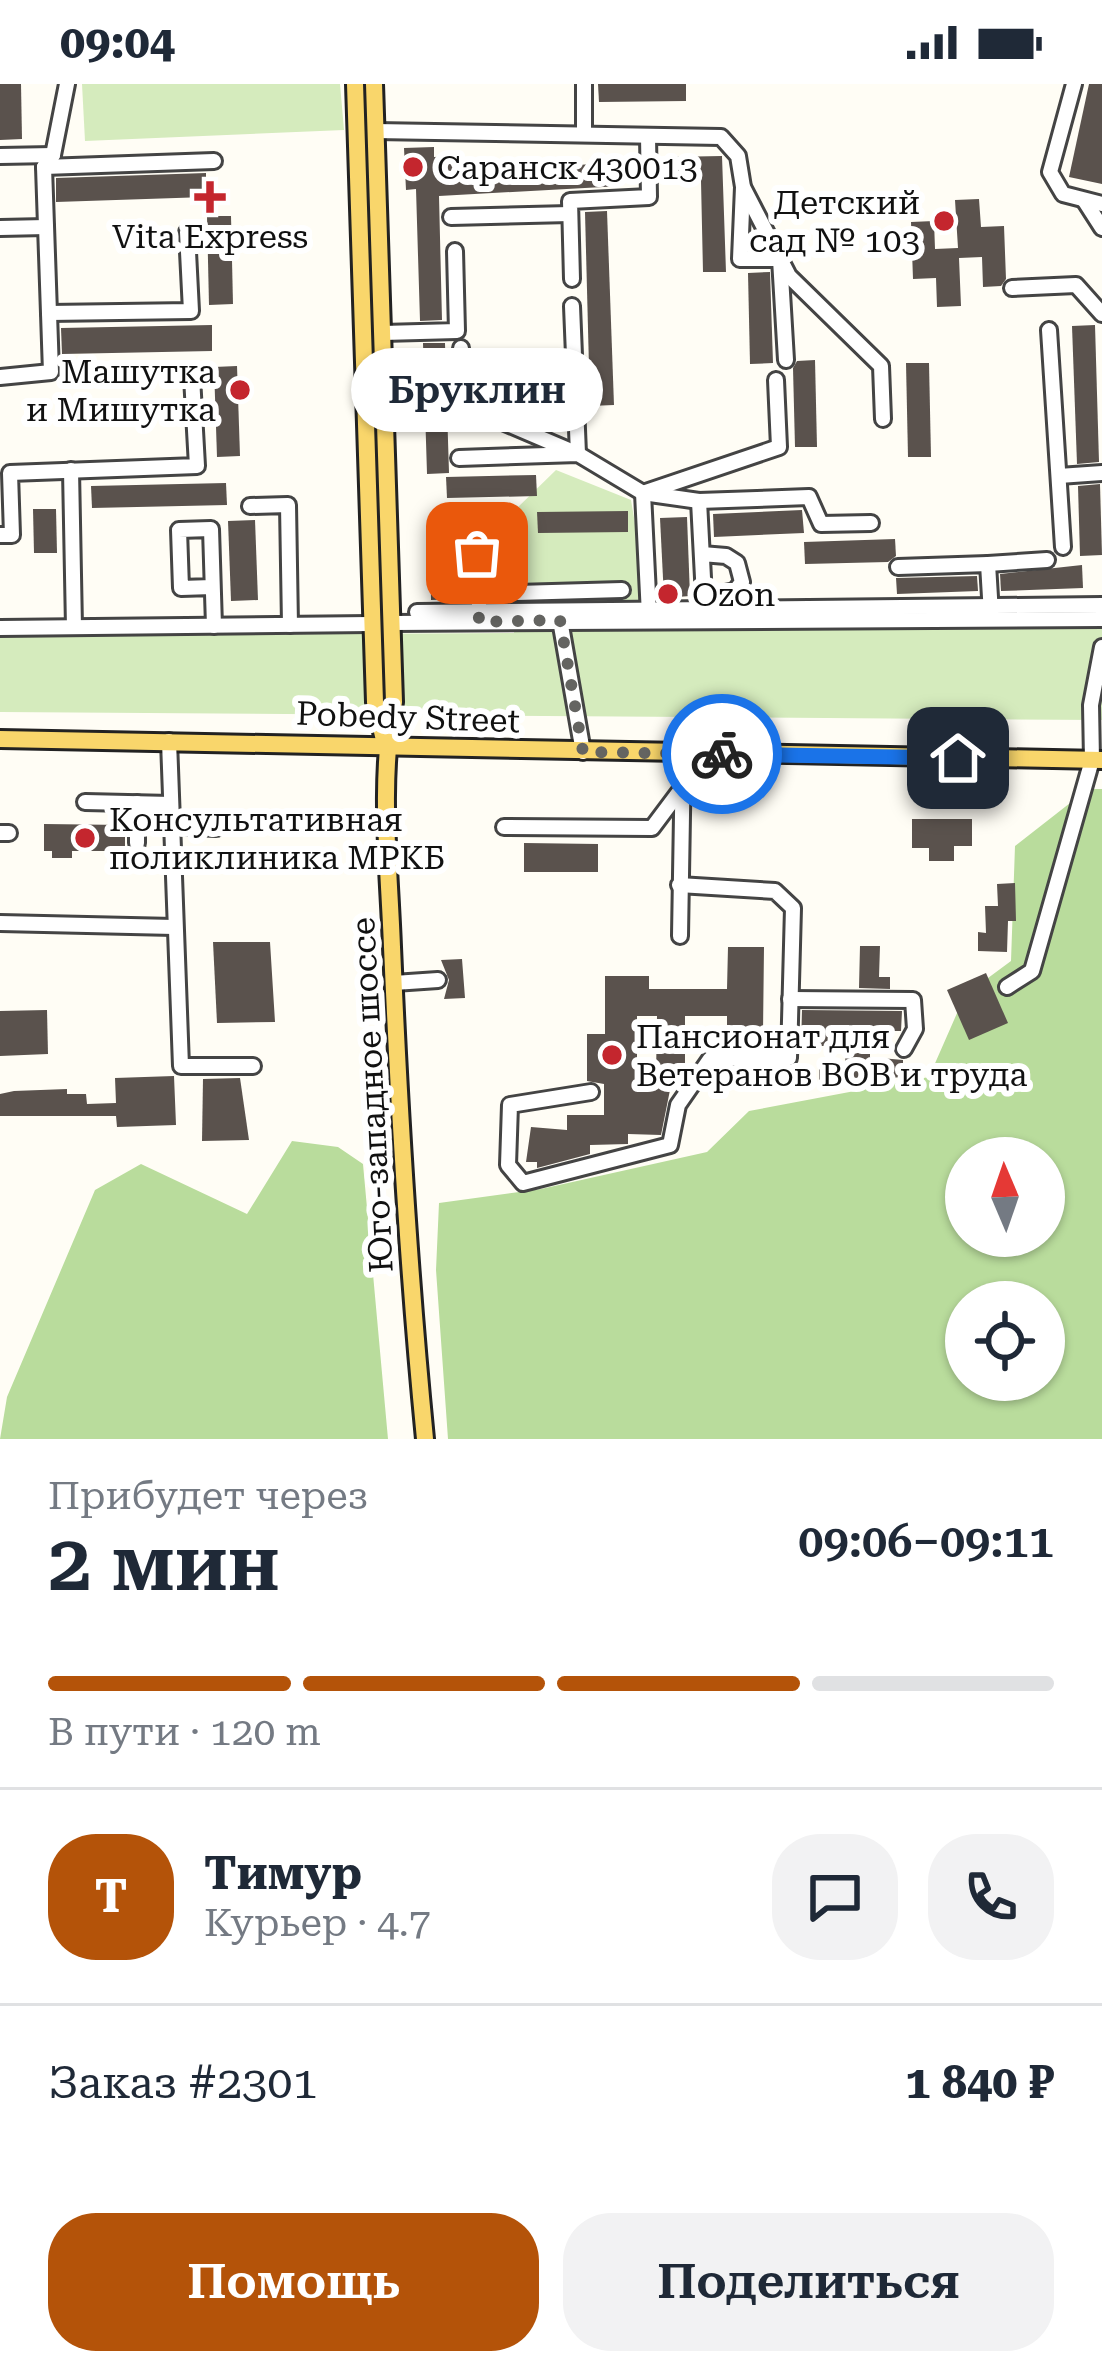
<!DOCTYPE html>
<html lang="ru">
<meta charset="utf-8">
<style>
body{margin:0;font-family:"Roboto Serif",serif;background:#f2f2f3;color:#1f2937;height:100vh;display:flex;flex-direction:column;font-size:45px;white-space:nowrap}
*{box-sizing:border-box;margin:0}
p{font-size:39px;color:#747a83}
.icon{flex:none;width:66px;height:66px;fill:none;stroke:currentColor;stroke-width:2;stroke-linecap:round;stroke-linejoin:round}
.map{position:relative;height:1355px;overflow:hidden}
.side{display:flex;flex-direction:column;background:#fff;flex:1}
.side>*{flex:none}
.needle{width:78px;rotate:358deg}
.controls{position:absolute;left:945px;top:1053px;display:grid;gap:24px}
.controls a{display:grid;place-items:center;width:120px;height:120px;border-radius:50%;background:#fff;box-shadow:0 3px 9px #0004;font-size:60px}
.pin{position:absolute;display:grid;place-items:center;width:102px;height:102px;color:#fff;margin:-51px;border-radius:24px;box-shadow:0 6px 18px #0006}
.courier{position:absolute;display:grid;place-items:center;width:120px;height:120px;margin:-60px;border:9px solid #1a73e8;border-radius:50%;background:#fff;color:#222;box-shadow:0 3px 15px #0007}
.bubble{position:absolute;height:84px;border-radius:42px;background:#fff;box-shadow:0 3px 9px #0004;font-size:39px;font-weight:600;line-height:84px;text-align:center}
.headline em{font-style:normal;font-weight:600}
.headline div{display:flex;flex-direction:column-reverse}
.headline{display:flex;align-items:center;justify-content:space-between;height:204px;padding:0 48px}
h1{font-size:78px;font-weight:600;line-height:90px}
.bar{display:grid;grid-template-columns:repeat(4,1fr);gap:18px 12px;align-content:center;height:144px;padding:0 48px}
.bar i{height:15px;border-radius:9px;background:#e0e1e3}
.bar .selected{background:#b45309}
.bar p{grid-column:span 4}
.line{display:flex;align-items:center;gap:30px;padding:0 48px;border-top:3px solid #e0e1e3}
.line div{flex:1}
.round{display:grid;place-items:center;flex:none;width:126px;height:126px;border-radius:48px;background:#f2f2f3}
.button{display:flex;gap:24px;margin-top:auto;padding:24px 48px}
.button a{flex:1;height:138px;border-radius:48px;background:#b45309;color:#fff;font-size:48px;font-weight:600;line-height:138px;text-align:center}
.button a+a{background:#f2f2f3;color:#1f2937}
.status{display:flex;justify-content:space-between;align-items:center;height:84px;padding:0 60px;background:#fff;direction:ltr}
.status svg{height:33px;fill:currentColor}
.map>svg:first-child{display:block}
.green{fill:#d5ebbd}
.forest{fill:#b9dc9c;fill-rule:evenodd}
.building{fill:#5a524d;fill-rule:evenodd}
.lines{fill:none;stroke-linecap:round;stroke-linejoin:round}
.minor-casing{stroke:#444;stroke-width:20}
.major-casing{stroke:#222;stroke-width:22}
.minor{stroke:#fff;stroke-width:14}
.major{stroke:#f9d66b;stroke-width:16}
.done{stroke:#646461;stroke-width:12;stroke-dasharray:0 21.6}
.route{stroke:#1a73e8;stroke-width:15}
.poi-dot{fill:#c4262e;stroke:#fff;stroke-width:4.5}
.labels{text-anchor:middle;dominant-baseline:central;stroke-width:12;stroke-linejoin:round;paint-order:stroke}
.poi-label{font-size:33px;fill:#111;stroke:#fff;text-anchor:start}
.street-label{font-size:33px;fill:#111;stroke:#fff}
</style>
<div class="status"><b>09:04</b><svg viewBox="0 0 49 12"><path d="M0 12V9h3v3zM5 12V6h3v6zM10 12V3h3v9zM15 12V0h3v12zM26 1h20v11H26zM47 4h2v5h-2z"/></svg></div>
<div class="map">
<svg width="1102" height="1355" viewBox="0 0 1102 1355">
<rect width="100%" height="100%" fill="#fffdf5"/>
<g class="green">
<path d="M82,0H340L344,46L85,57Z"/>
<path d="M556,386L631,416L653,546L1102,541V636L0,628V552L514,549V427Z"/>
</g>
<g class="forest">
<path d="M1088,705H1102V1355H448L436,1186L439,1119L541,1105L707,1068L749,1027L929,993L965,911L1011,877L1015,762ZM966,1074H1044V1152H966ZM966,1218H1044V1296H966Z"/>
<path d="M292,1057L338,1063L363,1080L388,1355H0L7,1313L95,1106L141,1080L247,1130Z"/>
</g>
<g class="building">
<path d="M0,0H21L22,55L0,56Z"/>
<path d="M598,0H686V17L599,18Z"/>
<path d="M1089,0H1102V100L1069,93Z"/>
<path d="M434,63V73L452,72L453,90L620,78L621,102L439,112L442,236L420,237L416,105L406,106L404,64Z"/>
<path d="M722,72L726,188H703L701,97L669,98V73Z"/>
<path d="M206,89V113L56,118V94Z"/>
<path d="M979,115L981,143L1004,142L1006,195L1001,202L983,203L982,173L959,174L961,222L937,223L936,194L913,195L911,138L934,137L935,165L958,164L955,116Z"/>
<path d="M607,127L614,321L590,322L585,128Z"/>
<path d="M207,132H231L233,220L209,221Z"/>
<path d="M770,188L773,279L750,280L748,189Z"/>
<path d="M212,241V267L62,270L61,244Z"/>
<path d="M1095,241L1099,378L1077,380L1072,242Z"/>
<path d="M423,259H445L449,389L427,390Z"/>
<path d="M815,276L817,363H795L793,284L797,277Z"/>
<path d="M906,279H929L931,373H908Z"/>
<path d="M237,282L240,372L217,373L214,283Z"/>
<path d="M536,391L537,412L447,414L446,393Z"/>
<path d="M226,399L227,421L92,424L91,402Z"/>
<path d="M1100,400L1102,471L1080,472L1078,402Z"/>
<path d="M33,425H56L57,469H34Z"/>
<path d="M802,426L804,449L714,453L713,430Z"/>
<path d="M628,427V448L538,449L537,428Z"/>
<path d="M687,433L690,512L664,514L660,434Z"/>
<path d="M430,435H457L458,515L431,516Z"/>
<path d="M255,436L258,516L231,517L228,437Z"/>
<path d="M895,455L896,472L888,478L805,480L804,458Z"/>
<path d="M1082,481L1083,504L1001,507L1000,490Z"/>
<path d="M977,492L978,507L897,510L896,494Z"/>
<path d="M912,735H972V762H954V777H929V764H912Z"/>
<path d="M44,740L125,741V767H72V774H52V767H44Z"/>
<path d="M524,759L598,760V788H524Z"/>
<path d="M1015,799L1016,837H1008L1007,868L978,867V848L986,849L985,822H998L997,800Z"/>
<path d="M213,858H270L275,938L217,939Z"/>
<path d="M860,862H880L879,893H890V905L859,904Z"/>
<path d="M728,863H764L763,948H727V932H685V992L671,1001L661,1051L628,1050V1060L590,1061V1070L537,1084V1078H526L531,1043L567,1046V1031H604V1000L587,997V950H605V892H649V905H727ZM637,932H657L656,991H637Z"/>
<path d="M462,875L465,914L444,915L449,896L441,876Z"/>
<path d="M986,889L1008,939L969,956L947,906Z"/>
<path d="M47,926L48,970L0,972V927Z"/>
<path d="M802,926L902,927L901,947H870V973L903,976V993L819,999V982H845L846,962H801Z"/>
<path d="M174,992L176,1041L117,1043L116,1032H0V1010L14,1007L67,1005V1010H86L87,1020L116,1019L115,994Z"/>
<path d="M240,994L249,1056L202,1057L203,995Z"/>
</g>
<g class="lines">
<g class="minor-casing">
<g id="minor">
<path d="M584,0V49"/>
<path d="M1074,0L1050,88L1063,110L1102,120"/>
<path d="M375,47L721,53L738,72L743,103L789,192L881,282L883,335"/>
<path d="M0,72L53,71"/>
<path d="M44,83L214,77"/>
<path d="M743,103L740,175H780L786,276"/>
<path d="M1084,116L1102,144"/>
<path d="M451,133L570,130"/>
<path d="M0,144L46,143"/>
<path d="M572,195L570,117L649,113L648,52"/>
<path d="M1012,204L1076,201L1102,230"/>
<path d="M572,222L578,370"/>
<path d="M49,229L191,227L187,148"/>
<path d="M1049,246L1063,463"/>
<path d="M383,249L457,247L455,167"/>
<path d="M461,264L463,321L578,370"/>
<path d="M0,293L51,288L44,83L53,71L67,0"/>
<path d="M459,374L578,370L643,409L699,417L809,413L821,440L871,439"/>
<path d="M71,386L74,543"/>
<path d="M1059,392L1102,389"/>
<path d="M699,417L704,513L735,507L742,498L737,479L726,472L702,470"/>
<path d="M250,422L288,421L290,541"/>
<path d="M476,438L479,510"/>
<path d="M0,451H12L10,389L197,382L192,293"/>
<path d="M988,480L1047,476"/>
<path d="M898,483L988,480L991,530"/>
<path d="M212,503L181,504L179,446L211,445L214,542"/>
<path d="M417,528L1102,521"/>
<path d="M649,531L643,409L779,363L776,296"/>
<path d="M479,533V510L622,506"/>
<path d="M560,536L583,668"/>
<path d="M392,539L1102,535"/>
<path d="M0,544L371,540"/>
<path d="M169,657L181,982H253"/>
<path d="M85,718L171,720"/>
<path d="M137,719V759"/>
<path d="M171,742L216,744"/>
<path d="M504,743L652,744L682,704"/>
<path d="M0,749H9"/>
<path d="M0,839L174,843"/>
<path d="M680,852L683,670"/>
<path d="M394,899L438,896"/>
<path d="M1007,903L1032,887L1092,676L1091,621L1102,563"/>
<path d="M790,915L913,916L915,945L904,965"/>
<path d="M591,1008L510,1021L508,1081L523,1099L670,1061L678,1021L710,975L789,974L793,824L775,807L679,801"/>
</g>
</g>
<g class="major-casing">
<g id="major">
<path d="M355,0L375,618L384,656"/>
<path d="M374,0L394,618C379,698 389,782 392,863C399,1027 409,1192 425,1355"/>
<path d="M0,655L1102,676"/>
</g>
</g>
<use href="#minor" class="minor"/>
<use href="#major" class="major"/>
</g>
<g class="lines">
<path class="done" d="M477,469L479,538L560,536L583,668L722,670"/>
<path class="route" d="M722,670L958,674"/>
</g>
<g class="poi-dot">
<circle cx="413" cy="83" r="12"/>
<path d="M204 95h12v12h12v12h-12v12h-12v-12h-12v-12h12z"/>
<circle cx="944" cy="137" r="12"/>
<circle cx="240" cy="306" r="12"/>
<circle cx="668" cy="510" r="12"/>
<circle cx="85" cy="754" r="12"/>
<circle cx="612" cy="971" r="12"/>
</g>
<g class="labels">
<g class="poi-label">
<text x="437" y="83">Саранск 430013</text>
<text x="920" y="118" text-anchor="end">Детский<tspan x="920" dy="38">сад № 103</tspan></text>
<text x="210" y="152" text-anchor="middle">Vita Express</text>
<text x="216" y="287" text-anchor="end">Машутка<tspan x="216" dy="38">и Мишутка</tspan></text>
<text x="692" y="510">Ozon</text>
<text x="109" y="735">Консультативная<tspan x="109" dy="38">поликлиника МРКБ</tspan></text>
<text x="636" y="952">Пансионат для<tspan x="636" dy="38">Ветеранов ВОВ и труда</tspan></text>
</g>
<g class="street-label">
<text transform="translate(408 633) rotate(2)">Pobedy Street</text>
<text transform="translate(372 1011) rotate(-93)">Юго-западное шоссе</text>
</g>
</g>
</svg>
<div class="controls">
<a><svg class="needle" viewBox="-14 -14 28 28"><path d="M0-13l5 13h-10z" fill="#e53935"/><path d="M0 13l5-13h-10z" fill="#747a83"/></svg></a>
<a><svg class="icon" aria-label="locate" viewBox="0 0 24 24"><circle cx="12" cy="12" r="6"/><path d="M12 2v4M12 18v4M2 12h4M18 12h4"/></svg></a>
</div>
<div class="pin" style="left:477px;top:469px;background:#ea580c"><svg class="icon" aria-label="bag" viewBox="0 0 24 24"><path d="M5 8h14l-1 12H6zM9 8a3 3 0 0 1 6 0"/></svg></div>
<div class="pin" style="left:958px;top:674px;background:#1f2937"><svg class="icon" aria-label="home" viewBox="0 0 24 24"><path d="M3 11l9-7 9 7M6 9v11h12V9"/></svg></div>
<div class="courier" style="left:722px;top:670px"><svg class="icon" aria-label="bike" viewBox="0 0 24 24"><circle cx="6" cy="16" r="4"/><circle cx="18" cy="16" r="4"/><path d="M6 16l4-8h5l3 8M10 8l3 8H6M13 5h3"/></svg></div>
<div class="bubble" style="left:351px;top:264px;width:252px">Бруклин</div>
</div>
<section class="side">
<div class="headline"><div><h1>2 мин</h1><p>Прибудет через</p></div><em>09:06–09:11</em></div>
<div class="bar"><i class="selected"></i><i class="selected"></i><i class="selected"></i><i></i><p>В пути · 120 m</p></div>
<div class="line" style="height:216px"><b class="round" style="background:#b45309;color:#fff">Т</b><div><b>Тимур</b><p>Курьер · 4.7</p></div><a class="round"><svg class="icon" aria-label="chat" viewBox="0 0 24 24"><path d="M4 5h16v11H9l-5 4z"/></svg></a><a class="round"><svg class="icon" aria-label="phone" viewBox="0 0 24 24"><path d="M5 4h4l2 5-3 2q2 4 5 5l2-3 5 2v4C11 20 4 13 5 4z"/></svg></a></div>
<div class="line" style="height:156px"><div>Заказ #2301</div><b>1 840 ₽</b></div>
<div class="button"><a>Помощь</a><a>Поделиться</a></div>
</section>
